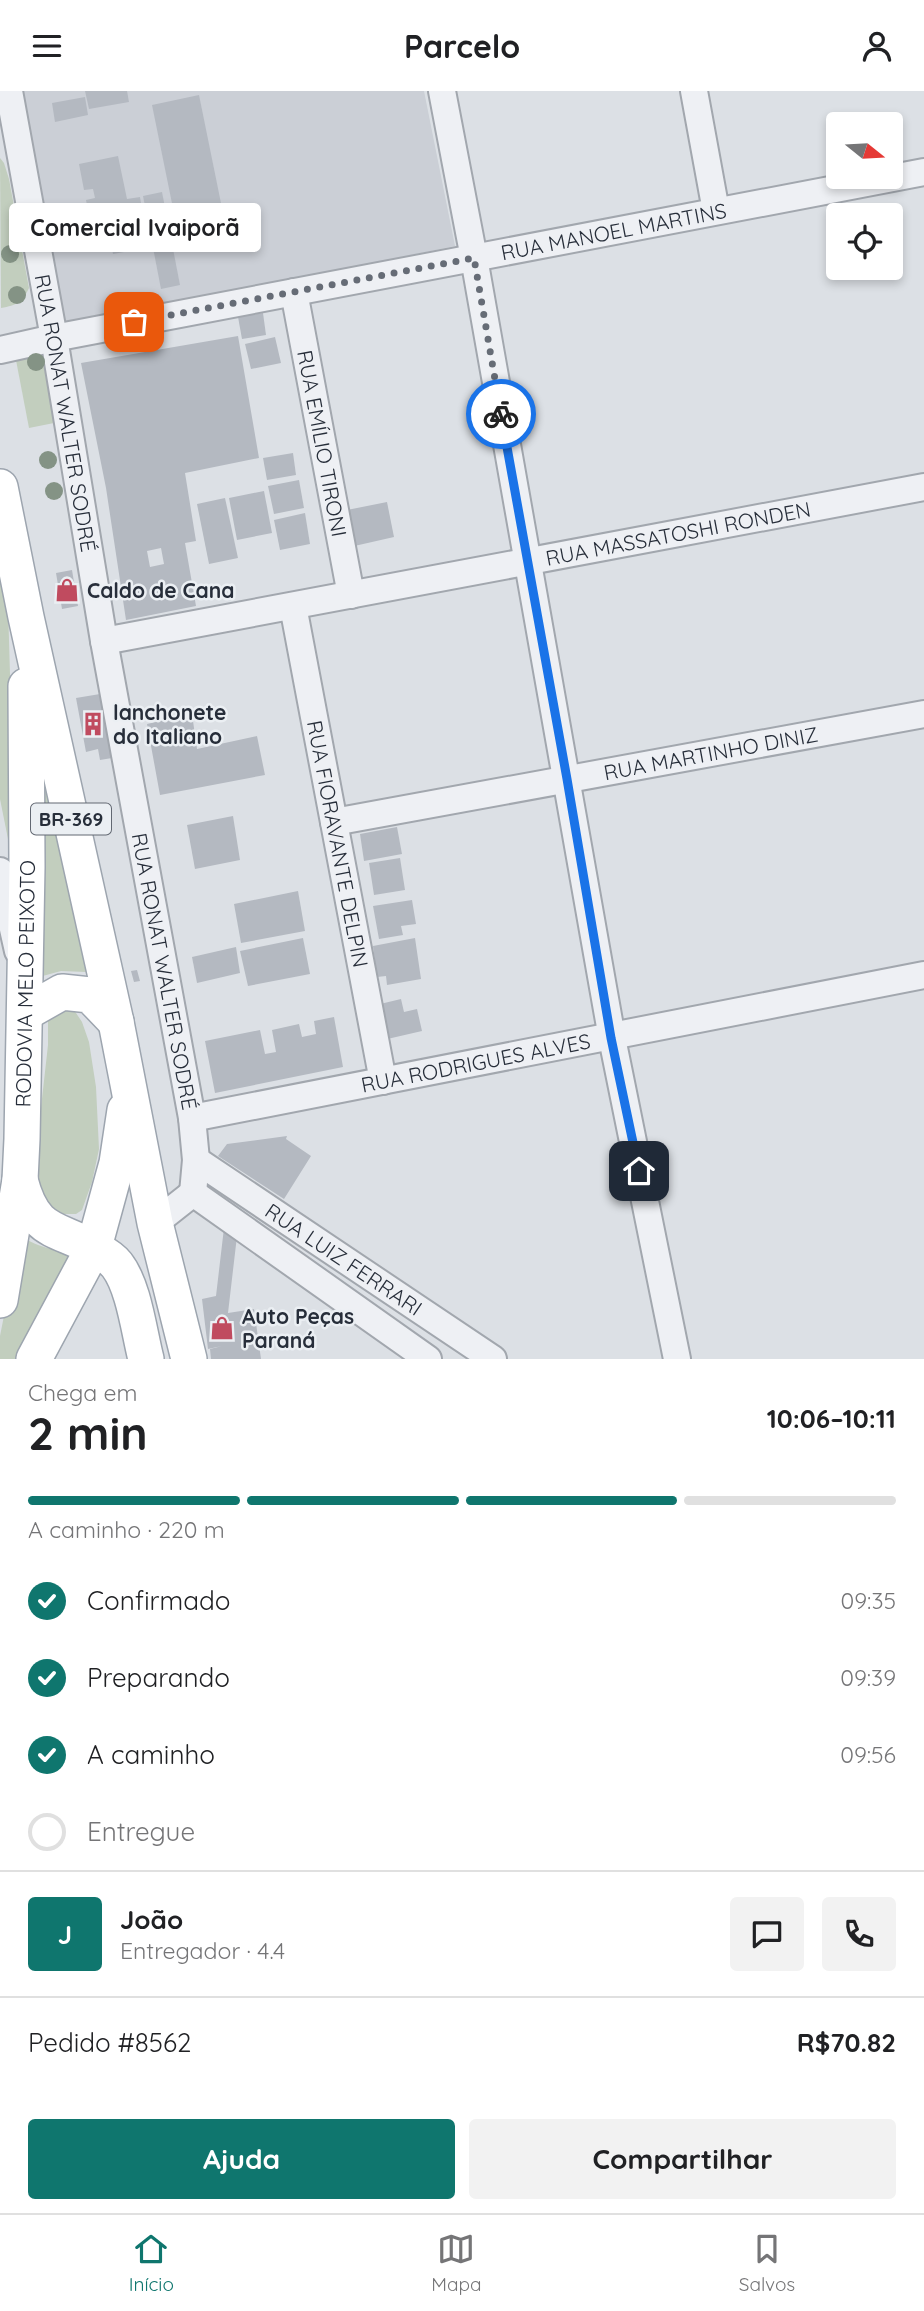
<!DOCTYPE html>
<html lang="pt">
<meta charset="utf-8">
<style>
body{margin:0;font-family:Quicksand,sans-serif;background:#f2f2f2;color:#202124;height:100vh;display:flex;flex-direction:column;font-size:26px;white-space:nowrap}
*{box-sizing:border-box;margin:0}
p{font-size:23px;color:#757577}
.icon{flex:none;width:38px;height:38px;fill:none;stroke:currentColor;stroke-width:2;stroke-linecap:round;stroke-linejoin:round}
.map{position:relative;height:1268px;overflow:hidden}
.panel{display:flex;flex-direction:column;background:#fff;flex:1}
.panel>*{flex:none}
.needle{width:46px;rotate:108deg}
.controls{position:absolute;left:826px;top:21px;display:grid;gap:14px}
.controls a{display:grid;place-items:center;width:77px;height:77px;border-radius:7px;background:#fff;box-shadow:0 4px 10px #0003;font-size:35px}
.pin{position:absolute;display:grid;place-items:center;width:60px;height:60px;color:#fff;margin:-30px;border-radius:14px;box-shadow:0 4px 10px #0006}
.courier{position:absolute;display:grid;place-items:center;width:70px;height:70px;margin:-35px;border:5px solid #1a73e8;border-radius:50%;background:#fff;color:#222;box-shadow:0 2px 9px #0007}
.bubble{position:absolute;height:49px;border-radius:7px;background:#fff;box-shadow:0 4px 10px #0003;font-size:23px;font-weight:700;line-height:49px;text-align:center}
.head em{font-style:normal;font-weight:700}
.head div{display:flex;flex-direction:column-reverse}
.head{display:flex;align-items:center;justify-content:space-between;height:119px;padding:0 28px}
h1{font-size:46px;font-weight:700;line-height:52px}
.bar{display:grid;grid-template-columns:repeat(4,1fr);gap:10px 7px;align-content:center;height:84px;padding:0 28px}
.bar i{height:9px;border-radius:5px;background:#e0e0e0}
.bar .active{background:#0f766e}
.bar p{grid-column:span 4}
.line{display:flex;align-items:center;gap:18px;padding:0 28px;border-top:2px solid #e0e0e0}
.line div{flex:1}
.round{display:grid;place-items:center;flex:none;width:74px;height:74px;border-radius:7px;background:#f2f2f2}
ol{padding:0 28px;list-style:none}
li{display:flex;align-items:center;gap:21px;height:77px}
li p{margin-inline-start:auto}
li .icon{padding:7px;border-radius:50%;background:#0f766e;color:#fff;stroke-width:4}
li:last-child{color:#757577}
li i{width:38px;height:38px;border:4px solid #e0e0e0;border-radius:50%}
.cta{display:flex;gap:14px;margin-top:auto;padding:14px 28px}
.cta a{flex:1;height:80px;border-radius:7px;background:#0f766e;color:#fff;font-size:28px;font-weight:700;line-height:80px;text-align:center}
.cta a+a{background:#f2f2f2;color:#202124}
header{display:flex;justify-content:space-between;align-items:center;height:91px;padding:0 28px;background:#fff;font-size:32px;font-weight:700}
.dock{display:flex;justify-content:space-around;align-items:center;height:98px;border-top:2px solid #e0e0e0;background:#fff;font-size:19px;color:#757577}
.dock a{display:grid;justify-items:center;gap:4px}
.dock .active{color:#0f766e}
.map>svg:first-child{display:block}
.built{fill:#cbcfd6}
.green{fill:#c2cebe}
.building{fill:#b4b9c1;fill-rule:evenodd}
.lines{fill:none;stroke-linecap:round;stroke-linejoin:round}
.minor-casing{stroke:#a2a7ae;stroke-width:30}
.major-casing{stroke:#9da5af;stroke-width:38}
.minor{stroke:#eef0f4;stroke-width:26}
.major{stroke:#fff;stroke-width:35}
.tree{fill:#849385}
.done{stroke:#666c76;stroke-width:7;stroke-dasharray:0 12.6}
.route{stroke:#1a73e8;stroke-width:9}
.labels{text-anchor:middle;dominant-baseline:central;stroke-width:5;stroke-linejoin:round;paint-order:stroke}
.shield{fill:#ebeff3;stroke:#626872;stroke-width:2}
.shield-label{font-size:19px;font-weight:bold;fill:#272e3a}
.street-label{font-size:21px;fill:#272e3a;stroke:#ebeff3}
.poi-label{font-size:21px;font-weight:bold;fill:#272e3a;stroke:#ebeff3;text-anchor:start}
</style>
<header><svg class="icon" aria-label="menu" viewBox="0 0 24 24"><path d="M4 6h16M4 12h16M4 18h16"/></svg>Parcelo<svg class="icon" aria-label="person" viewBox="0 0 24 24"><circle cx="12" cy="8" r="4"/><path d="M4 21q1-7 8-7t8 7"/></svg></header>
<div class="map">
<svg width="924" height="1268" viewBox="0 0 924 1268">
<rect width="100%" height="100%" fill="#dce0e5"/>
<path class="built" d="M14,0H424L455,155L59,237Z"/>
<g class="green">
<path d="M0,67L4,72L9,88L29,197C22,212 17,214 1,217Z"/>
<path d="M36,263L42,265L54,332L29,337L15,264Z"/>
<path d="M0,477L8,515L16,788L0,708Z"/>
<path d="M38,643L86,881L61,880L39,886Z"/>
<path d="M54,916L74,919L82,931L89,951L96,996L99,1058L92,1091L82,1119L76,1123H54L33,1088L48,954V920Z"/>
<path d="M20,1144C39,1158 59,1160 83,1162L17,1268H0V1245Z"/>
</g>
<g class="building">
<path d="M85,0H127L129,11L89,18Z"/>
<path d="M199,4L223,122L176,132L152,14Z"/>
<path d="M85,6L88,24L55,31L52,12Z"/>
<path d="M118,65L127,108L140,106L144,130L130,133L135,159L113,163L110,147L94,150L86,109L95,107L93,98L84,99L79,73Z"/>
<path d="M162,101L180,194L161,198L143,105Z"/>
<path d="M263,222L266,244L242,248L238,226Z"/>
<path d="M238,245L259,367L185,382L196,450L185,452L196,515L126,529L106,397L81,272ZM161,457L164,473L150,476L147,460Z"/>
<path d="M275,246L281,272L251,278L245,253Z"/>
<path d="M293,362L296,384L267,389L263,367Z"/>
<path d="M299,389L304,417L274,423L268,395Z"/>
<path d="M264,400L272,442L237,449L229,407Z"/>
<path d="M225,407L238,467L209,473L197,413Z"/>
<path d="M387,411L394,446L350,456L342,420Z"/>
<path d="M305,422L310,453L280,459L274,429Z"/>
<path d="M72,479L78,515L62,518L56,482Z"/>
<path d="M100,603L112,667L100,669L98,658L86,661L76,607Z"/>
<path d="M192,623L197,658L257,645L265,684L160,704L147,633Z"/>
<path d="M233,725L240,769L195,778L187,734Z"/>
<path d="M397,736L402,763L364,770L360,743Z"/>
<path d="M400,767L405,799L374,804L369,772Z"/>
<path d="M298,800L305,840L241,852L234,813Z"/>
<path d="M412,809L416,833L401,835L403,844L379,848L373,815Z"/>
<path d="M303,847L310,883L248,895L240,860Z"/>
<path d="M415,847L421,888L387,894L386,885L377,886L373,855Z"/>
<path d="M236,856L240,882L197,892L192,866Z"/>
<path d="M137,879L140,890L134,891L131,880Z"/>
<path d="M401,908L404,921L417,918L422,940L383,949L376,914Z"/>
<path d="M334,926L343,976L215,1002L205,950L260,939L265,963L276,961L272,939L299,933L302,946L316,943L314,930Z"/>
<path d="M287,1045L286,1048L311,1065L284,1108L218,1065L227,1053Z"/>
<path d="M224,1137L237,1145L228,1222L254,1218L261,1268H211L210,1258L222,1255L208,1258L202,1208L216,1205Z"/>
</g>
<g class="lines">
<g class="minor-casing">
<g id="minor">
<path id="s1" d="M9,0L54,247L104,550L192,1027L196,1069L193,1102"/>
<path d="M442,0L474,167L612,947L677,1268"/>
<path d="M694,0L716,120"/>
<path id="s2" d="M294,201L351,504"/>
<path id="s3" d="M0,259L54,247L924,81"/>
<path id="s4" d="M293,515L383,990"/>
<path id="s5" d="M104,550L924,396"/>
<path id="s6" d="M334,731L924,623"/>
<path d="M0,780L18,860"/>
<path id="s7" d="M192,1027L924,884"/>
<path id="s8" d="M196,1069L493,1268"/>
<path d="M193,1102L428,1268"/>
<path d="M155,1132L193,1102"/>
</g>
</g>
<g class="major-casing">
<g id="major">
<path d="M0,396L26,526L116,931L155,1132L189,1268"/>
<path d="M25,922L62,901L90,904L116,931"/>
<path d="M20,1089C35,1147 59,1135 100,1161C106,1164 113,1169 117,1174C134,1196 139,1241 146,1268"/>
<path id="s9" d="M0,1209L20,1089L22,1048L27,776L26,595"/>
<path d="M34,1268L94,1156L117,1072L125,1019"/>
</g>
</g>
<use href="#minor" class="minor"/>
<use href="#major" class="major"/>
</g>
<g class="tree">
<circle cx="10" cy="163" r="9"/>
<circle cx="17" cy="204" r="9"/>
<circle cx="36" cy="271" r="9"/>
<circle cx="48" cy="369" r="9"/>
<circle cx="54" cy="400" r="9"/>
</g>
<g class="lines">
<path class="done" d="M134,231L474,167L501,323"/>
<path class="route" d="M501,323L567,688L611,947L639,1080"/>
</g>
<defs>
<g id="shop-bare" transform="scale(1.89)"><path d="M-5-2.5h2.3a2.7 3.5 0 0 1 5.4 0H5L5.5 6h-11ZM-1.5-2.5h3a1.5 2.3 0 0 0-3 0Z" fill="#c04b5f" stroke="#ebeff3" stroke-width="2.5" paint-order="stroke"/></g>
<g id="building-bare" transform="scale(1.89)"><path d="M-4-6H4V6H1V3H-1V6H-4ZM-2.5-4.3h1.7v1.8h-1.7ZM.8-4.3h1.7v1.8H.8ZM-2.5-1h1.7V.8h-1.7ZM.8-1h1.7V.8H.8Z" fill="#c04b5f" stroke="#ebeff3" stroke-width="2.5" paint-order="stroke"/></g>
</defs>
<g fill-rule="evenodd">
<use href="#shop-bare" x="67" y="499"/>
<use href="#building-bare" x="93" y="633"/>
<use href="#shop-bare" x="222" y="1237"/>
</g>
<g class="labels">
<rect class="shield" x="31" y="712.5" width="80" height="31" rx="5"/>
<g class="shield-label">
<text x="71" y="728">BR-369</text>
</g>
<g class="street-label">
<text stroke="none"><textPath href="#s3" startOffset="625">RUA MANOEL MARTINS</textPath></text>
<text stroke="none"><textPath href="#s1" startOffset="327">RUA RONAT WALTER SODRÉ</textPath></text>
<text stroke="none"><textPath href="#s2" startOffset="154">RUA EMÍLIO TIRONI</textPath></text>
<text stroke="none"><textPath href="#s5" startOffset="584">RUA MASSATOSHI RONDEN</textPath></text>
<text stroke="none"><textPath href="#s6" startOffset="383">RUA MARTINHO DINIZ</textPath></text>
<text stroke="none"><textPath href="#s4" startOffset="242">RUA FIORAVANTE DELPIN</textPath></text>
<text stroke="none"><textPath href="#s1" startOffset="894">RUA RONAT WALTER SODRÉ</textPath></text>
<text stroke="none"><textPath href="#s9" startOffset="318">RODOVIA MELO PEIXOTO</textPath></text>
<text stroke="none"><textPath href="#s7" startOffset="289">RUA RODRIGUES ALVES</textPath></text>
<text stroke="none"><textPath href="#s8" startOffset="178">RUA LUIZ FERRARI</textPath></text>
</g>
<g class="poi-label">
<text x="87" y="499">Caldo de Cana</text>
<text x="113" y="621">lanchonete<tspan x="113" dy="24">do Italiano</tspan></text>
<text x="242" y="1225">Auto Peças<tspan x="242" dy="24">Paraná</tspan></text>
</g>
</g>
</svg>
<div class="controls">
<a><svg class="needle" viewBox="-14 -14 28 28"><path d="M0-13l5 13h-10z" fill="#e53935"/><path d="M0 13l5-13h-10z" fill="#757577"/></svg></a>
<a><svg class="icon" aria-label="locate" viewBox="0 0 24 24"><circle cx="12" cy="12" r="6"/><path d="M12 2v4M12 18v4M2 12h4M18 12h4"/></svg></a>
</div>
<div class="pin" style="left:134px;top:231px;background:#ea580c"><svg class="icon" aria-label="bag" viewBox="0 0 24 24"><path d="M5 8h14l-1 12H6zM9 8a3 3 0 0 1 6 0"/></svg></div>
<div class="pin" style="left:639px;top:1080px;background:#1f2937"><svg class="icon" aria-label="home" viewBox="0 0 24 24"><path d="M3 11l9-7 9 7M6 9v11h12V9"/></svg></div>
<div class="courier" style="left:501px;top:323px"><svg class="icon" aria-label="bike" viewBox="0 0 24 24"><circle cx="6" cy="16" r="4"/><circle cx="18" cy="16" r="4"/><path d="M6 16l4-8h5l3 8M10 8l3 8H6M13 5h3"/></svg></div>
<div class="bubble" style="left:9px;top:112px;width:252px">Comercial Ivaiporã</div>
</div>
<section class="panel">
<div class="head"><div><h1>2 min</h1><p>Chega em</p></div><em>10:06–10:11</em></div>
<div class="bar"><i class="active"></i><i class="active"></i><i class="active"></i><i></i><p>A caminho · 220 m</p></div>
<ol>
<li><svg class="icon" aria-label="check" viewBox="0 0 24 24"><path d="M5 12l5 5 9-10"/></svg>Confirmado<p>09:35</p></li>
<li><svg class="icon" aria-label="check" viewBox="0 0 24 24"><path d="M5 12l5 5 9-10"/></svg>Preparando<p>09:39</p></li>
<li><svg class="icon" aria-label="check" viewBox="0 0 24 24"><path d="M5 12l5 5 9-10"/></svg>A caminho<p>09:56</p></li>
<li><i></i>Entregue</li>
</ol>
<div class="line" style="height:126px"><b class="round" style="background:#0f766e;color:#fff">J</b><div><b>João</b><p>Entregador · 4.4</p></div><a class="round"><svg class="icon" aria-label="chat" viewBox="0 0 24 24"><path d="M4 5h16v11H9l-5 4z"/></svg></a><a class="round"><svg class="icon" aria-label="phone" viewBox="0 0 24 24"><path d="M5 4h4l2 5-3 2q2 4 5 5l2-3 5 2v4C11 20 4 13 5 4z"/></svg></a></div>
<div class="line" style="height:91px"><div>Pedido #8562</div><b>R$70.82</b></div>
<div class="cta"><a>Ajuda</a><a>Compartilhar</a></div>
</section>
<nav class="dock">
<a class="active"><svg class="icon" aria-label="home" viewBox="0 0 24 24"><path d="M3 11l9-7 9 7M6 9v11h12V9"/></svg>Início</a>
<a><svg class="icon" aria-label="map" viewBox="0 0 24 24"><path d="M3 6l6-2 6 2 6-2v14l-6 2-6-2-6 2zM9 4v14M15 6v14"/></svg>Mapa</a>
<a><svg class="icon" aria-label="saved" viewBox="0 0 24 24"><path d="M7 4h10v16l-5-4-5 4z"/></svg>Salvos</a>
</nav>
